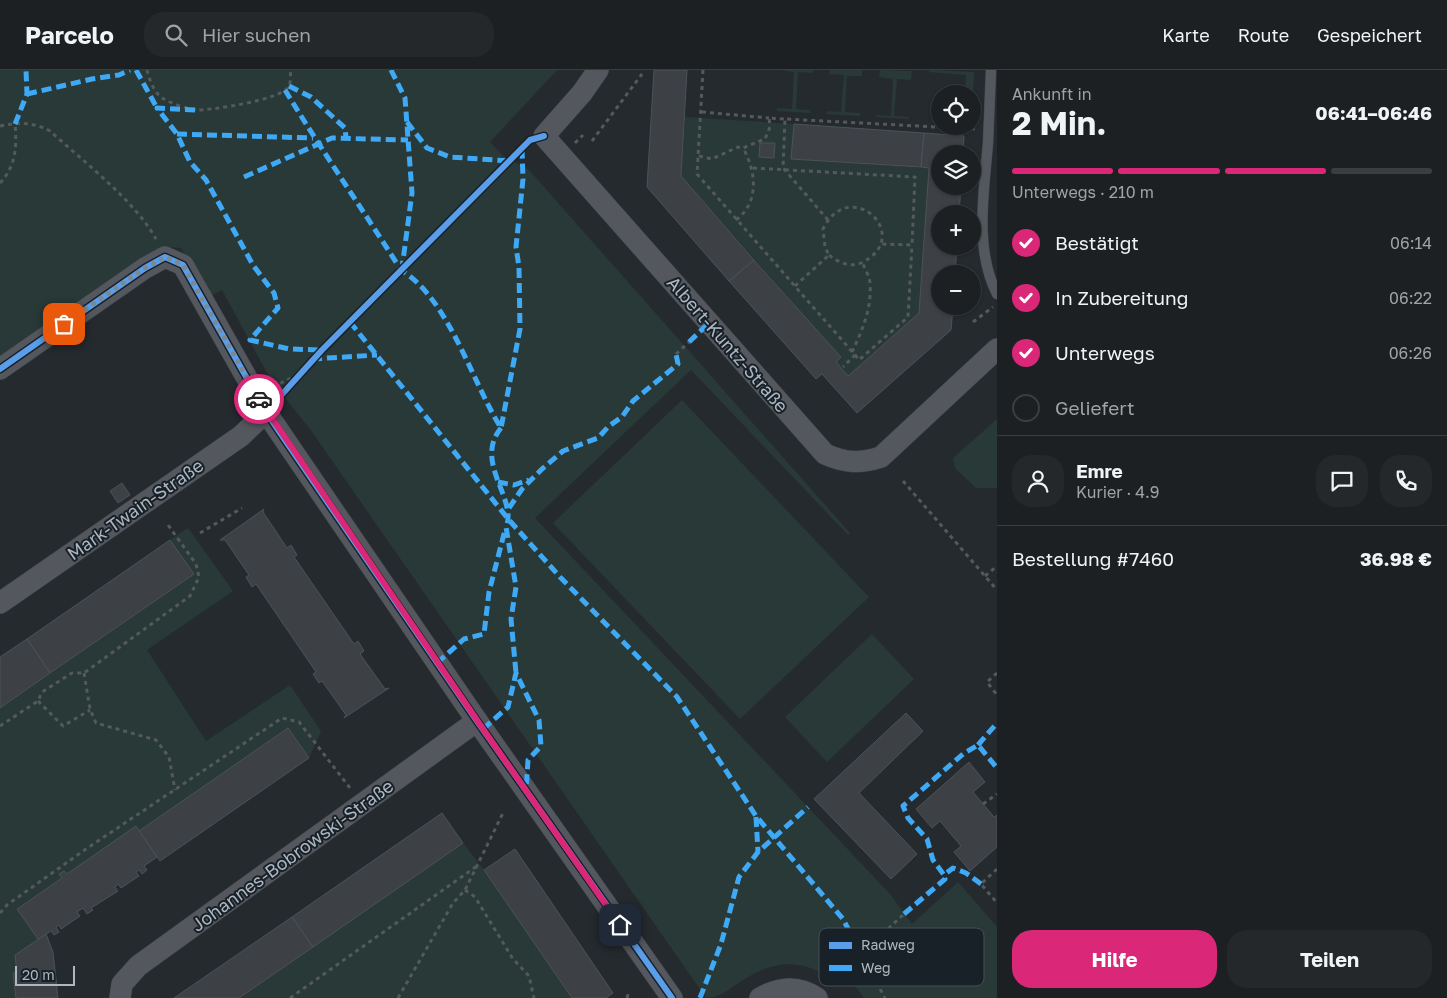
<!DOCTYPE html>
<html lang="de">
<meta charset="utf-8">
<style>
body{margin:0;font-family:"Golos Text",sans-serif;background:#25282b;color:#f1f3f6;height:100vh;display:flex;flex-direction:column;font-size:19px;white-space:nowrap}
*{box-sizing:border-box;margin:0}
p{font-size:16px;color:#a0a3a6}
.icon{flex:none;width:28px;height:28px;fill:none;stroke:currentColor;stroke-width:2;stroke-linecap:round;stroke-linejoin:round}
.map{position:relative;flex:1;overflow:hidden}
.drawer{display:flex;flex-direction:column;background:#1c2023;width:450px}
.drawer>*{flex:none}
.controls{position:absolute;left:931px;top:15px;display:grid;gap:10px}
.controls a{display:grid;place-items:center;width:50px;height:50px;border-radius:50%;background:#1c2023;box-shadow:0 1px 4px #0004,0 0 0 1px #3a3e41;font-size:25px}
.scale{position:absolute;left:15px;bottom:12px;width:60px;box-sizing:border-box;padding-left:5px;border:2px solid #aeb7c1;border-top:0;font-size:14px;line-height:18px;white-space:nowrap;color:#aeb7c1;-webkit-text-stroke:4px #192128;paint-order:stroke}
.pin{position:absolute;display:grid;place-items:center;width:42px;height:42px;color:#fff;margin:-21px;border-radius:10px;box-shadow:0 2px 8px #0006}
.courier{position:absolute;display:grid;place-items:center;width:50px;height:50px;margin:-25px;border:4px solid #db2777;border-radius:50%;background:#fff;color:#222;box-shadow:0 1px 6px #0007}
.head em{font-style:normal;font-weight:700}
.head div{display:flex;flex-direction:column-reverse}
.head{display:flex;align-items:center;justify-content:space-between;height:85px;padding:0 15px}
h1{font-size:32px;font-weight:700;line-height:38px}
.bar{display:grid;grid-template-columns:repeat(4,1fr);gap:8px 5px;align-content:center;height:60px;padding:0 15px}
.bar i{height:6px;border-radius:4px;background:#3a3e41}
.bar .current{background:#db2777}
.bar p{grid-column:span 4}
.line{display:flex;align-items:center;gap:12px;padding:0 15px;border-top:1px solid #3a3e41}
.line div{flex:1}
.round{display:grid;place-items:center;flex:none;width:52px;height:52px;border-radius:20px;background:#25282b}
ol{padding:0 15px;list-style:none}
li{display:flex;align-items:center;gap:15px;height:55px}
li p{margin-inline-start:auto}
li .icon{padding:5px;border-radius:50%;background:#db2777;color:#fff;stroke-width:4}
li:last-child{color:#a0a3a6}
li i{width:28px;height:28px;border:2px solid #3a3e41;border-radius:50%}
.primary-button{display:flex;gap:10px;margin-top:auto;padding:10px 15px}
.primary-button a{flex:1;height:58px;border-radius:20px;background:#db2777;color:#fff;font-size:20px;font-weight:700;line-height:58px;text-align:center}
.primary-button a+a{background:#25282b;color:#f1f3f6}
header{display:flex;align-items:center;gap:30px;box-sizing:border-box;height:70px;padding:0 25px;background:#1c2023;border-bottom:1px solid #3a3e41}
header strong{font-size:24px}
nav{display:flex;gap:28px;margin-inline-start:auto;font-size:18px}
.search{width:350px;height:45px;background:#25282b;display:flex;align-items:center;gap:12px;box-sizing:border-box;padding:0 18px;border-radius:20px;color:#a0a3a6;font-size:19px}
main{display:flex;flex:1;min-height:0}
.map>svg:first-child{display:block}
.green{fill:#283937}
.building{fill:#3d4146;stroke:#4c5257}
.lines{fill:none;stroke-linecap:round;stroke-linejoin:round}
.service-casing{stroke:#42464a;stroke-width:11}
.minor-casing{stroke:#42464a;stroke-width:22}
.path{stroke:#54595c;stroke-width:3;stroke-dasharray:4 4;stroke-linecap:butt}
.service{stroke:#54585e;stroke-width:10}
.minor{stroke:#54585e;stroke-width:21}
.quiet{stroke:#3fa9f5;stroke-width:5;stroke-dasharray:10 5;stroke-linecap:butt}
.cycleway-casing{stroke:#192128;stroke-width:9}
.cycleway{stroke:#5a9eea;stroke-width:6}
.done{stroke:#7e868e;stroke-width:5;stroke-dasharray:0 9}
.route{stroke:#db2777;stroke-width:6}
.labels{text-anchor:middle;dominant-baseline:central;stroke-width:4;stroke-linejoin:round;paint-order:stroke}
.street-label{font-size:18px;fill:#aeb7c1;stroke:#192128}
.key{fill:#192128;stroke:#464e56;stroke-width:1}
.key-label{font-size:14px;fill:#aeb7c1}
</style>
<header>
<strong>Parcelo</strong>
<div class="search"><svg class="icon" aria-label="search" viewBox="0 0 24 24"><circle cx="10" cy="10" r="6"/><path d="M15 15l6 6"/></svg>Hier suchen</div>
<nav><a>Karte</a><a>Route</a><a>Gespeichert</a></nav>
</header>
<main>
<div class="map">
<svg width="997" height="928" viewBox="0 0 997 928">
<rect width="100%" height="100%" fill="#252a2f"/>
<g class="green">
<path d="M0,0H557L490,72L502,85L529,100L850,463L848,465L691,300L535,448L808,737L890,824L912,854L958,812L997,857V928H864L849,908L839,915C806,888 775,888 740,912C729,919 720,928 706,928L310,359L272,312L222,220L210,226L181,178L168,177L160,180L0,292Z"/>
<path d="M780,0H813V3L798,2L796,39L810,40V43L777,41V38L792,39L794,2Z"/>
<path d="M830,0H862V6H847L845,42L860,43V46L826,44L827,41L841,42L844,5L829,4Z"/>
<path d="M880,0L912,1L911,10L897,9L894,46L909,47V49L876,47V45L891,46L893,9L879,7Z"/>
<path d="M929,0L974,2L973,25L965,24L966,5L929,2Z"/>
<path d="M685,47L794,54L792,89L929,98L919,243L848,306L836,292L841,287L681,106Z"/>
<path d="M682,330L869,527L740,649L553,453Z"/>
<path d="M997,349V418H976L955,398L953,388Z"/>
<path d="M188,458L233,521L147,580L206,671L290,615L321,661L309,688L288,658L139,761L67,804H60L62,808L17,838L38,869L15,885L17,903H13L16,928H0V638L194,504L170,470Z"/>
<path d="M872,564L914,609L827,692L785,647Z"/>
<path d="M463,773L484,800L572,928H239Z"/>
</g>
<g class="building">
<path d="M654,0H687L681,106L754,190L729,211L647,117Z"/>
<path d="M794,54L924,63L921,97L791,89Z"/>
<path d="M924,63L964,66L963,84H940V116H961L959,144H940V176H957L955,204H940V236H953L951,260L857,343L822,304L816,309L729,211L754,190L841,287L836,292L848,306L919,243L929,98L921,97Z"/>
<path d="M760,73H775L774,88L759,87Z"/>
<path d="M122,413L130,425L118,433L110,421Z"/>
<path d="M264,439L263,442L287,478L291,475L297,485L294,487L354,574L358,571L364,581L360,584L385,619L389,618L344,648L346,645L322,611L319,613L313,604L316,602L256,514L252,517L246,507L249,505L225,470H220Z"/>
<path d="M170,470L194,504L50,603L27,569Z"/>
<path d="M27,569L50,603L0,638V587Z"/>
<path d="M906,643L923,661L859,723L917,784L891,809L814,729Z"/>
<path d="M288,658L309,688L160,791L139,761Z"/>
<path d="M969,692L985,712L973,722L994,747L997,745V777L970,801L954,782L961,776L940,751L932,758L916,739Z"/>
<path d="M442,743L463,773L313,877L292,847Z"/>
<path d="M136,756L157,787L144,796L147,800L142,804L139,800L136,802L139,806L121,818L118,814L115,817L118,821L91,838L93,840L87,844L83,838L77,842L80,846L61,859L59,855L56,857L59,862L54,865L51,861L38,869L17,839L62,808L59,804L64,801L67,804Z"/>
<path d="M515,779L613,923L606,928H572L484,800Z"/>
<path d="M292,847L313,877L239,928H174Z"/>
<path d="M46,864L53,882L58,928H16L13,903H17L15,885Z"/>
</g>
<g class="lines">
<g class="service-casing">
<path id="service" d="M991,0C990,24 989,49 988,73C984,122 974,179 997,224"/>
</g>
<g class="minor-casing">
<g id="minor">
<path d="M598,0L582,23L544,66L825,384C845,393 860,394 881,387L997,279"/>
<path d="M0,299L145,198L165,187L183,195L266,342L287,373L477,651L672,928"/>
<path d="M0,533L241,366L266,342"/>
<path d="M120,928L122,914L138,896L477,651"/>
<path d="M760,928C779,917 798,915 817,928"/>
</g>
</g>
<g class="path">
<path d="M147,0C149,9 155,25 164,29C172,34 188,39 197,40C212,40 282,30 289,16C291,12 290,5 291,0"/>
<path d="M703,0L697,104L855,285L843,297"/>
<path d="M702,42L769,48"/>
<path d="M0,56C19,52 33,52 50,61C83,91 135,131 156,169"/>
<path d="M592,71L642,4"/>
<path d="M575,73L583,65"/>
<path d="M699,86L712,89L738,77L743,78"/>
<path d="M753,98L915,107L912,175L880,174"/>
<path d="M0,113C16,96 17,76 15,54"/>
<path d="M736,150C760,132 756,101 743,78L765,69L770,57L769,48L785,49"/>
<path d="M828,150L783,98L785,49L975,59"/>
<path d="M795,216L829,185L825,177L823,159C850,104 916,167 861,193C850,198 838,192 829,185"/>
<path d="M973,252L993,237"/>
<path d="M852,282C862,261 872,238 870,214C870,207 865,199 862,192"/>
<path d="M676,284L689,272"/>
<path d="M855,285L859,290L908,247L912,175"/>
<path d="M273,317L299,304"/>
<path d="M903,411L997,520"/>
<path d="M200,463L242,438"/>
<path d="M985,506L997,496"/>
<path d="M84,603L90,639L96,653L156,670L169,687L175,720"/>
<path d="M997,603L987,612L997,625"/>
<path d="M38,631L63,656L90,640"/>
<path d="M0,656L38,631L42,622L72,603H84L190,526L199,507L196,494L168,455"/>
<path d="M983,734L997,724"/>
<path d="M997,799L981,814L997,833"/>
<path d="M465,820L475,827L513,889L529,906L534,928"/>
<path d="M0,843L7,835L86,779L282,648L299,652L350,718"/>
<path d="M861,884L885,928"/>
<path d="M827,910L861,884L904,844"/>
<path d="M290,928L477,796"/>
<path d="M398,928L453,833L465,820L504,741"/>
<path d="M627,928L629,921"/>
</g>
<use href="#service" class="service"/>
<use href="#minor" class="minor"/>
<g class="quiet">
<path d="M136,0L157,38"/>
<path d="M391,0L405,28L412,123L402,198"/>
<path d="M289,16L311,27L345,58L346,68"/>
<path d="M285,20C322,81 363,140 401,200C449,229 472,312 501,358L520,259L519,197L516,177L523,109L522,79"/>
<path d="M27,24L92,9L119,5L130,0"/>
<path d="M195,40L157,38L177,64L190,92L206,110L253,195L274,223L278,238L250,270L289,279L322,280"/>
<path d="M407,52L427,78L450,87L510,91"/>
<path d="M15,54L27,24L26,0"/>
<path d="M177,64L313,68"/>
<path d="M244,107L332,68L408,70"/>
<path d="M350,252L509,450L560,507L677,627L756,746L843,849L861,884"/>
<path d="M689,272L709,253"/>
<path d="M312,289L377,285"/>
<path d="M501,358C473,392 518,429 506,457L516,517L511,549L516,603"/>
<path d="M498,412L514,415L529,410"/>
<path d="M509,438L522,419L542,399L563,381L598,368L609,356L622,347L633,331L678,294L676,284"/>
<path d="M437,593L464,569L484,564L489,522L505,460"/>
<path d="M483,659L508,637L516,603L539,650L541,676L528,690L526,721"/>
<path d="M978,675L997,653"/>
<path d="M756,747L758,782"/>
<path d="M981,814L966,803L953,798L944,805L933,790L927,769L908,748L903,736L963,684L978,675L997,698"/>
<path d="M904,844L945,809L944,805"/>
<path d="M700,928L721,874L739,807L758,782L808,737"/>
</g>
<g class="cycleway-casing">
<g id="cycleway">
<path d="M0,299L145,198L165,187L183,195L266,342L287,373L477,651L672,928"/>
<path d="M266,342L322,280L530,70L544,66"/>
</g>
</g>
<use href="#cycleway" class="cycleway"/>
</g>
<g class="lines">
<path class="done" d="M64,254L145,198L166,187L183,195L259,329"/>
<path class="route" d="M259,329L483,659L620,855"/>
</g>
<g class="labels">
<g class="street-label">
<text transform="translate(728 274) rotate(49)">Albert-Kuntz-Straße</text>
<text transform="translate(135 439) rotate(-35)">Mark-Twain-Straße</text>
<text transform="translate(292 785) rotate(-36)">Johannes-Bobrowski-Straße</text>
</g>
</g>
<rect x="819" y="858" width="165" height="58" rx="8" class="key"/>
<rect x="829" y="872" width="23" height="7" fill="#5a9eea"/>
<rect x="829" y="895" width="23" height="6" fill="#3fa9f5"/>
<g class="key-label">
<text x="861" y="880">Radweg</text>
<text x="861" y="903">Weg</text>
</g>
</svg>
<div class="controls">
<a><svg class="icon" aria-label="locate" viewBox="0 0 24 24"><circle cx="12" cy="12" r="6"/><path d="M12 2v4M12 18v4M2 12h4M18 12h4"/></svg></a>
<a><svg class="icon" aria-label="layers" viewBox="0 0 24 24"><path d="M12 4l9 5-9 5-9-5zM3 14l9 5 9-5"/></svg></a>
<a>+</a>
<a>−</a>
</div>
<div class="scale">20 m</div>
<div class="pin" style="left:64px;top:254px;background:#ea580c"><svg class="icon" aria-label="bag" viewBox="0 0 24 24"><path d="M5 8h14l-1 12H6zM9 8a3 3 0 0 1 6 0"/></svg></div>
<div class="pin" style="left:620px;top:855px;background:#1f2937"><svg class="icon" aria-label="home" viewBox="0 0 24 24"><path d="M3 11l9-7 9 7M6 9v11h12V9"/></svg></div>
<div class="courier" style="left:259px;top:329px"><svg class="icon" aria-label="car" viewBox="0 0 24 24"><path d="M5 17H2v-5l4-1 3-4h7l3 4 3 1v5h-3M9 17h6M6 11h13"/><circle cx="7" cy="17" r="2"/><circle cx="17" cy="17" r="2"/></svg></div>
</div>
<section class="drawer">
<div class="head"><div><h1>2 Min.</h1><p>Ankunft in</p></div><em>06:41–06:46</em></div>
<div class="bar"><i class="current"></i><i class="current"></i><i class="current"></i><i></i><p>Unterwegs · 210 m</p></div>
<ol>
<li><svg class="icon" aria-label="check" viewBox="0 0 24 24"><path d="M5 12l5 5 9-10"/></svg>Bestätigt<p>06:14</p></li>
<li><svg class="icon" aria-label="check" viewBox="0 0 24 24"><path d="M5 12l5 5 9-10"/></svg>In Zubereitung<p>06:22</p></li>
<li><svg class="icon" aria-label="check" viewBox="0 0 24 24"><path d="M5 12l5 5 9-10"/></svg>Unterwegs<p>06:26</p></li>
<li><i></i>Geliefert</li>
</ol>
<div class="line" style="height:90px"><a class="round"><svg class="icon" aria-label="person" viewBox="0 0 24 24"><circle cx="12" cy="8" r="4"/><path d="M4 21q1-7 8-7t8 7"/></svg></a><div><b>Emre</b><p>Kurier · 4.9</p></div><a class="round"><svg class="icon" aria-label="chat" viewBox="0 0 24 24"><path d="M4 5h16v11H9l-5 4z"/></svg></a><a class="round"><svg class="icon" aria-label="phone" viewBox="0 0 24 24"><path d="M5 4h4l2 5-3 2q2 4 5 5l2-3 5 2v4C11 20 4 13 5 4z"/></svg></a></div>
<div class="line" style="height:65px"><div>Bestellung #7460</div><b>36.98 €</b></div>
<div class="primary-button"><a>Hilfe</a><a>Teilen</a></div>
</section>
</main>
